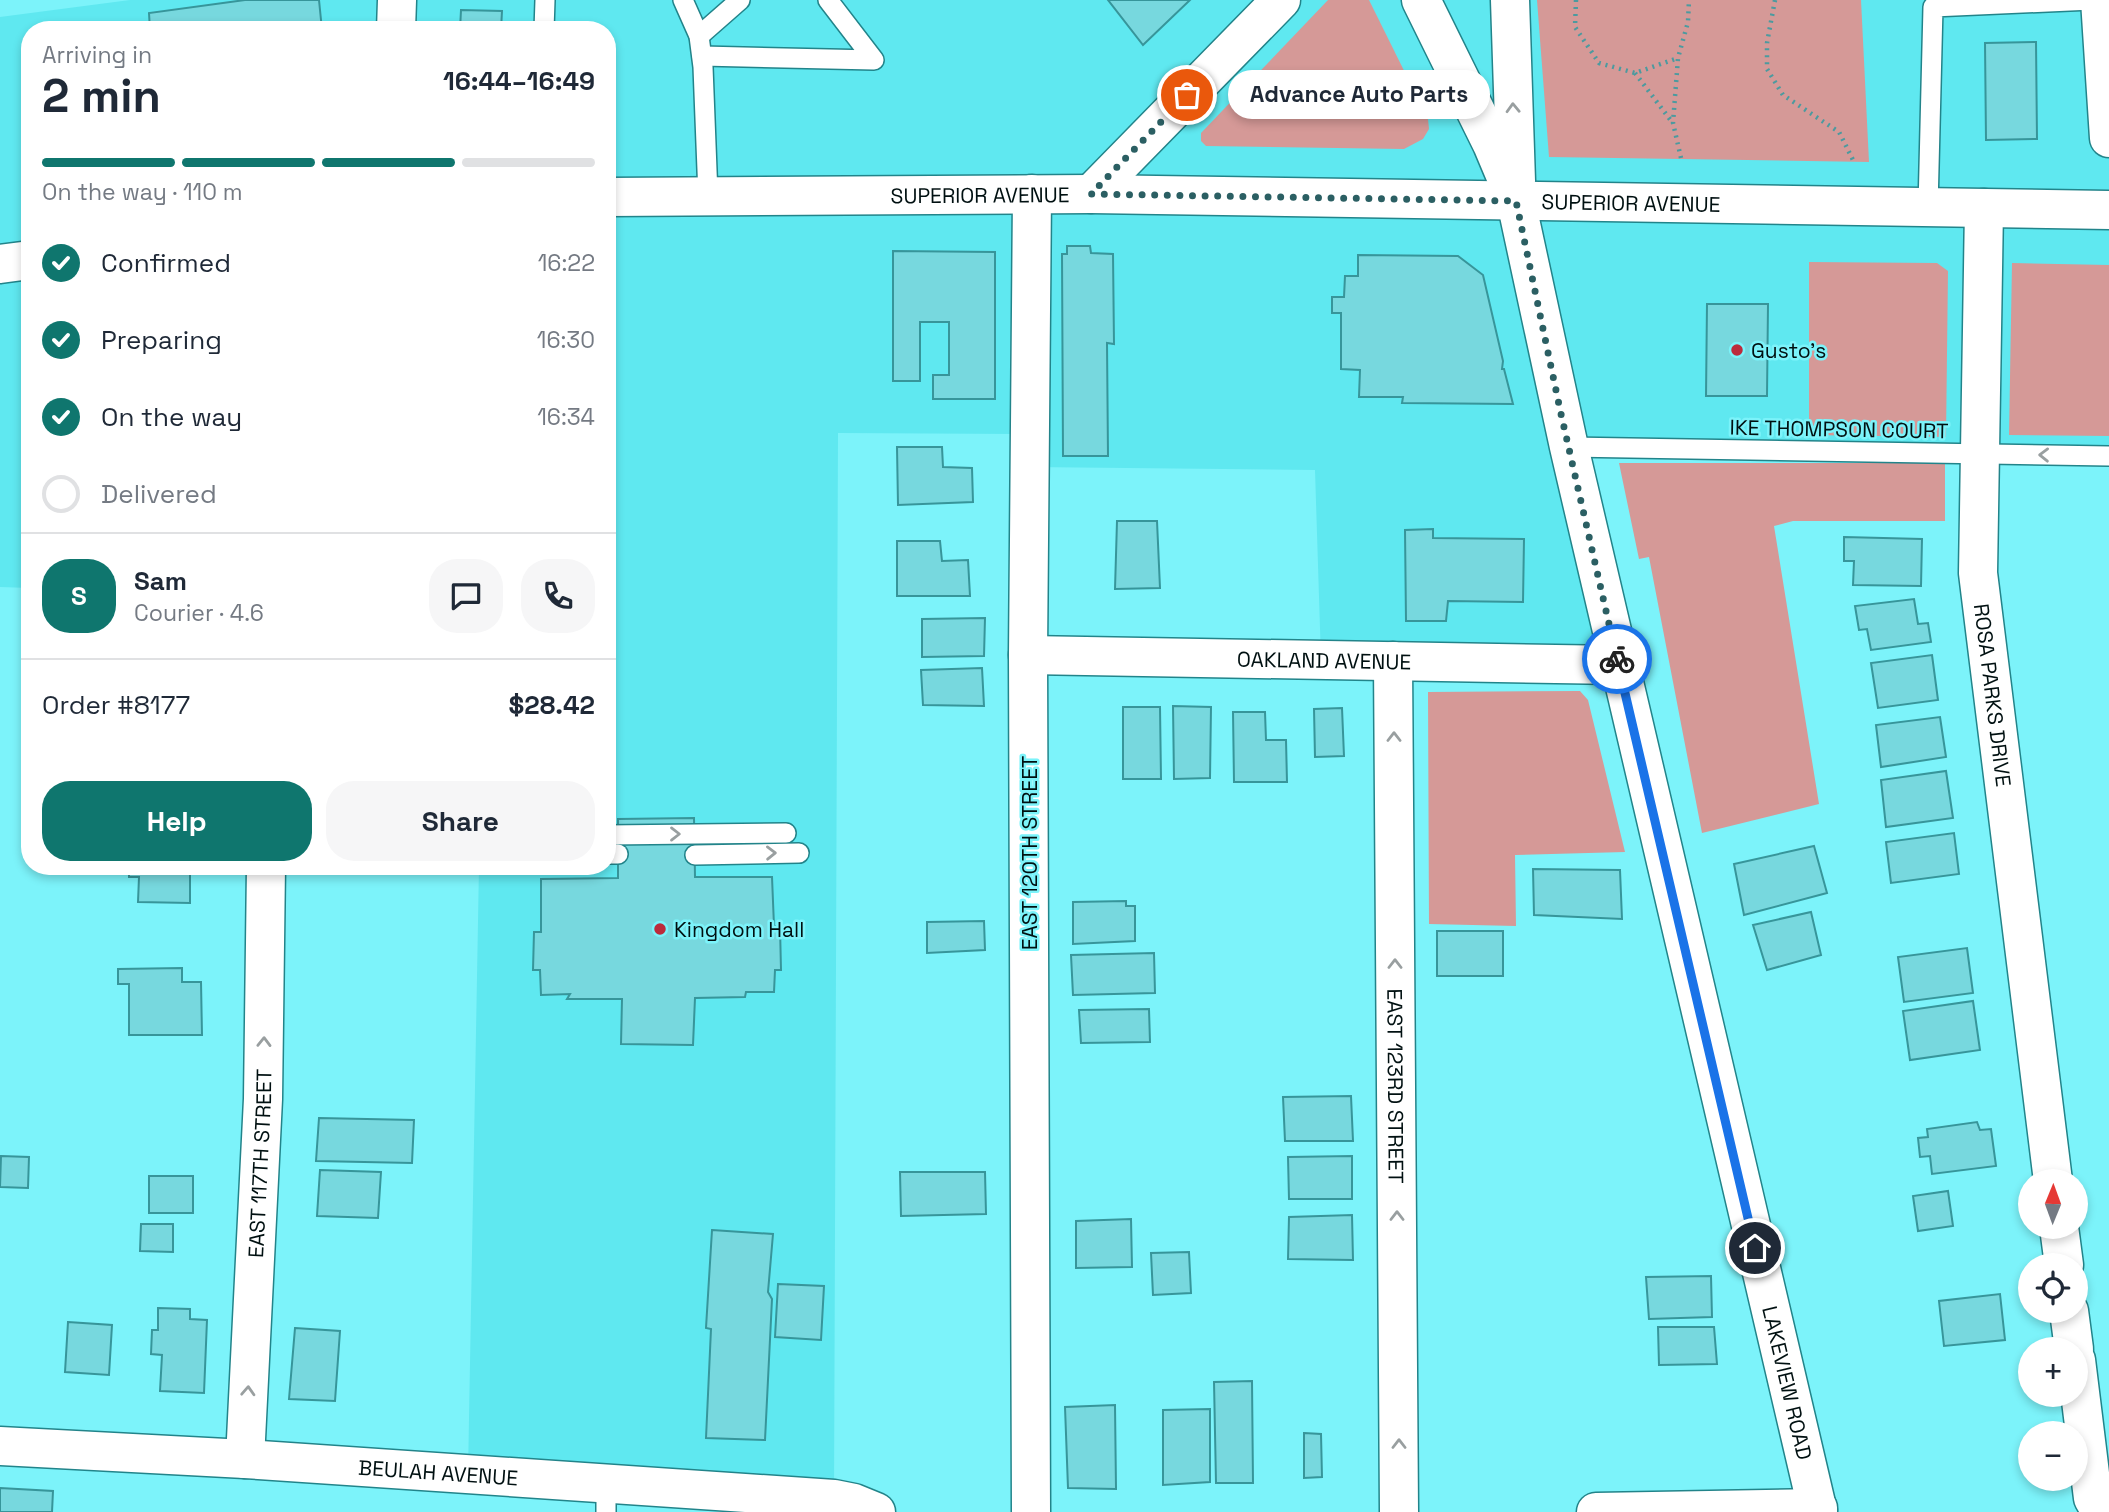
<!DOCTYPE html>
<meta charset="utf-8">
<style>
body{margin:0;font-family:"Space Grotesk",sans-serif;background:#f6f6f7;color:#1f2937;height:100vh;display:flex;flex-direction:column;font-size:26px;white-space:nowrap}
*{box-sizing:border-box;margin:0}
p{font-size:23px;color:#747a83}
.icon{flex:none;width:38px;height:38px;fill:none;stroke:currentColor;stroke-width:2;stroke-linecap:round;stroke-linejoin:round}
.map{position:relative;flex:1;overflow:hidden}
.sheet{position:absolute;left:21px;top:21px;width:595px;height:854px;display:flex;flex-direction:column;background:#fff;border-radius:28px;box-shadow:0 4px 10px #0003}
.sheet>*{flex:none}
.needle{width:46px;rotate:1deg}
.buttons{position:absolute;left:2018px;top:1169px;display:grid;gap:14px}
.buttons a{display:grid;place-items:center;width:70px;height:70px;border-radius:50%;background:#fff;box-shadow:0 4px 10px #0003;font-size:35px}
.pin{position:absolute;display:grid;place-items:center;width:60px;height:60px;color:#fff;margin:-30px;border:4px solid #fff;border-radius:50%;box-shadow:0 2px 7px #0007}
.courier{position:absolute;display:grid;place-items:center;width:70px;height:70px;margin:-35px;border:5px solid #1a73e8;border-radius:50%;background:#fff;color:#222;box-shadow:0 2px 9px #0007}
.bubble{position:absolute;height:49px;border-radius:24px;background:#fff;box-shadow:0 4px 10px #0003;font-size:23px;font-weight:700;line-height:49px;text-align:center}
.overview em{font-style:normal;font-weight:700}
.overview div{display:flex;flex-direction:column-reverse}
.overview{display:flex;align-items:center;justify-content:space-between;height:119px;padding:0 21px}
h1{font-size:46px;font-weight:700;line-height:52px}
.bar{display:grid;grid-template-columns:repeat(4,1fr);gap:10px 7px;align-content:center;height:84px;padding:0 21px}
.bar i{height:9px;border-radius:5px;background:#e0e1e3}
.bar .selected{background:#0f766e}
.bar p{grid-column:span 4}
.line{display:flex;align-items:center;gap:18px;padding:0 21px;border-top:2px solid #e0e1e3}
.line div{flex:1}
.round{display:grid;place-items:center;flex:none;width:74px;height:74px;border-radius:28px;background:#f6f6f7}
ol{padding:0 21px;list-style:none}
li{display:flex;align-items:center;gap:21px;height:77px}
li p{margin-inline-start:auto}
li .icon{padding:7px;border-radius:50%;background:#0f766e;color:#fff;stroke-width:4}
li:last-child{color:#747a83}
li i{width:38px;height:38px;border:4px solid #e0e1e3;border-radius:50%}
.button{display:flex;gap:14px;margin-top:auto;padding:14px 21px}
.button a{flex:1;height:80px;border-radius:28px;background:#0f766e;color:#fff;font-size:28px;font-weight:700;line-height:80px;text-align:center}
.button a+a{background:#f6f6f7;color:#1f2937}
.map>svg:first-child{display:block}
.built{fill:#5fe8f0}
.green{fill:#d59997}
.building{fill:#77d8de;stroke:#37959a;stroke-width:2}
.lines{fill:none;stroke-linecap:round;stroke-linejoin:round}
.lane-casing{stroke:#22848a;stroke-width:22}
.street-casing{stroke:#22848a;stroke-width:41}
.secondary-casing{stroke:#22848a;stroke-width:41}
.primary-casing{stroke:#22848a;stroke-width:41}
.path{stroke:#4c9a9f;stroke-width:4.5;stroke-dasharray:2 5;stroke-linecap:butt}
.lane{stroke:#fff;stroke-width:19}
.street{stroke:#fff;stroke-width:38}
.secondary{stroke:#fff;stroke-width:38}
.primary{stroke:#fff;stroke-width:38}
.oneway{stroke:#999fa0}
.done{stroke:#2b5f63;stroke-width:7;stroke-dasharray:0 12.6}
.route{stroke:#1a73e8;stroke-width:9}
.poi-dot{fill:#bc2b3c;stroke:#7cf3fa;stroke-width:2.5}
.labels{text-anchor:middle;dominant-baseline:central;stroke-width:5;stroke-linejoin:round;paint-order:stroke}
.street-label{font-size:21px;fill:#001011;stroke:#7cf3fa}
.poi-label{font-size:21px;fill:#001011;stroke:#7cf3fa;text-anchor:start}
</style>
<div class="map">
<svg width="2109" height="1512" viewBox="0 0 2109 1512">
<rect width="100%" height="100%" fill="#7cf3fa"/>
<path class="built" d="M130,0H2109V456L1569,447L1619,665L1321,660L1315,470L1030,467V434L838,433L834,1499L468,1474L479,866H607V30H30V588L0,587V17Z"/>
<g class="green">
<path d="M1328,0H1369L1428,119L1429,129L1423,139L1404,149L1206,146L1201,141V133Z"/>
<path d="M1537,0H1861L1869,162L1549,157Z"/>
<path d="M1809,262L1937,263L1948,271L1946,437L1809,435Z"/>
<path d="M2012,263L2109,265V436L2009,435Z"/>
<path d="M1619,463H1945V521H1793L1774,526L1819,804L1702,833L1649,557L1639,559Z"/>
<path d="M1580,691L1588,700L1625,852L1515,855L1516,926L1429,924L1428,692Z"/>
</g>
<g class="building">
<path d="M245,0H319L322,30H150L149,13Z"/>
<path d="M1108,0H1190L1143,45Z"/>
<path d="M461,10L502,11L501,30H460Z"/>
<path d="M2036,42L2037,139L1986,140L1985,43Z"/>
<path d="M1067,246H1090L1091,253L1113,254L1114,344L1107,343L1108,456H1063L1062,254H1067Z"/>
<path d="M893,251L995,252V399H933V375H949V322H920V381H893Z"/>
<path d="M1358,255L1458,256L1483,275L1503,361L1502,369H1504L1513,404L1402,403L1403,397H1359L1360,370L1341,369V313H1332V297H1344L1345,276H1358Z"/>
<path d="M1707,304H1768L1767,396H1706Z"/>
<path d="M897,447H942L943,467L972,468L973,502L898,505Z"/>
<path d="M1117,521H1157L1160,588L1115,589Z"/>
<path d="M1433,529V538L1524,539L1523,602L1448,601L1446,621H1406L1405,530Z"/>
<path d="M1844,537L1922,539L1921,586L1853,585L1854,561H1844Z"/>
<path d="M897,541H940L942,561L968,560L970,596H897Z"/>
<path d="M1914,599L1918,624L1928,623L1931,642L1871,650L1867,629L1859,630L1855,606Z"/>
<path d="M985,618L984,656L922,657V619Z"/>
<path d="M1932,655L1938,700L1878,708L1871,663Z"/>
<path d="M982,668L984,706L923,705L921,670Z"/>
<path d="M1173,706L1211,707L1210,778L1174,779Z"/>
<path d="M1123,707H1160L1161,779H1123Z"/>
<path d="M1342,708L1344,756L1315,757L1314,709Z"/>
<path d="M1233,712H1265L1266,740H1286L1287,782H1234Z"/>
<path d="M1940,717L1946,757L1881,767L1876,725Z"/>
<path d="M1946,771L1953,818L1886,827L1881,780Z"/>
<path d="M694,818L695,877H772L774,926L780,927L781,970H775L774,992H746L745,997L695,998L693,1045L621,1044L622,999H567L570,994L541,995L540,970H533L534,932H541V879L618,878V819Z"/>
<path d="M1954,833L1959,874L1891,883L1886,842Z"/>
<path d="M1814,846L1827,893L1744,915L1734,864Z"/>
<path d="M129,866H190V903L138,902L139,877H129Z"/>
<path d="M319,866H403V872H320Z"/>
<path d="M1533,869L1620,870L1622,919L1534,915Z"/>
<path d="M1126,901V906H1135V941L1073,944V902Z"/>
<path d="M1811,912L1821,955L1767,970L1753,925Z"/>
<path d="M984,921L985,950L927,953V922Z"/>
<rect x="1437" y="931" width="66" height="45"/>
<path d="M1967,948L1973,993L1904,1002L1898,957Z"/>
<path d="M1154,953L1155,993L1073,995L1071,955Z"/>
<path d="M182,968V982H201L202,1035H129V984H118V969Z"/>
<path d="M1973,1001L1980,1050L1910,1060L1903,1011Z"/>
<path d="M1149,1009L1150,1042L1081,1043L1079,1010Z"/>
<path d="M1351,1096L1353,1141H1285L1283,1097Z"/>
<path d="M319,1118L414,1120L412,1163L316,1161Z"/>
<path d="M1977,1122L1980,1130L1991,1129L1996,1166L1932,1174L1930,1156L1920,1157L1918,1138L1928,1137L1927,1129Z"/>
<path d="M1,1156L29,1157L28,1188L0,1187Z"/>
<path d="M1352,1156V1199H1289L1288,1157Z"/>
<path d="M320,1170L381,1172L378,1218L317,1216Z"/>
<path d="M900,1172H985L986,1214L901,1216Z"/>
<rect x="149" y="1176" width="44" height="37"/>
<path d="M1948,1191L1953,1226L1918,1231L1913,1196Z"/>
<path d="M1352,1215L1353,1260L1288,1259L1289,1217Z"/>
<path d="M1131,1219L1132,1267L1076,1268V1221Z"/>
<path d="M141,1224H173V1252L140,1251Z"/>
<path d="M712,1230L773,1234L768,1292L772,1299L765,1440L706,1438L711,1329L706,1328Z"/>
<path d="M1189,1252L1191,1293L1153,1295L1151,1253Z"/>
<path d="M1711,1276L1712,1317L1649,1319L1646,1277Z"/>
<path d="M778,1284L824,1286L821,1340L775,1337Z"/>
<path d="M2000,1294L2005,1340L1944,1346L1939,1301Z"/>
<path d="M158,1308L190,1309V1319L207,1320L204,1393L160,1391L162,1355L151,1354L152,1330H158Z"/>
<path d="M68,1322L112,1325L109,1375L65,1372Z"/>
<path d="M1658,1327H1714L1717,1364L1659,1365Z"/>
<path d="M295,1328L340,1331L335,1401L289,1399Z"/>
<path d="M1252,1381L1253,1483H1216L1214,1382Z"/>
<path d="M1115,1405L1116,1489L1068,1488L1065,1407Z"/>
<path d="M1210,1409V1482L1163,1485V1410Z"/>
<path d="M1304,1433L1321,1434L1322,1477L1304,1478Z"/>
<path d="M0,1488L53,1491L52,1512H0Z"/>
</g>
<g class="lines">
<g class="lane-casing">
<g id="lane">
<path d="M683,0L699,36L703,67L708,196"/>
<path d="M544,30L545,0"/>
<path d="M699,36L740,0"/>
<path d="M702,56L874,60L828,0"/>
<path d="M1928,207L1933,7L2092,0"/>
<path d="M1569,447L2109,456"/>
<path d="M607,835L786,833"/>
<path d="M607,854H618"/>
<path d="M695,855L799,853"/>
<path d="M606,1512V1483"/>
</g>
</g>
<g class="street-casing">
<g id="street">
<path d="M2100,0L2109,138"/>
<path d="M396,30L397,0"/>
<path id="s1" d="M1984,208L1978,573L2053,1181"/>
<path id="s2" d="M1028,655L1619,665"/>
<path id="s3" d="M1393,661L1399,1512"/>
<path d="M2059,1227L2064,1265"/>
<path d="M2069,1311L2074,1349"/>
<path d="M2076,1360L2093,1498L2101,1512"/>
<path id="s4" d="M0,1446L245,1459L834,1499L854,1503L876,1512"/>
<path id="s5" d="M245,1459L263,1099L266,866"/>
<path d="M1031,1512L1028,655L1032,194"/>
<path d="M1596,1512L1818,1508"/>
</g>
</g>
<g class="secondary-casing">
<g id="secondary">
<path id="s6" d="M1421,0L1492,144L1516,201L1569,447L1818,1512"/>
<path d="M1510,0L1516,181"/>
<path d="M1091,194L1281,0"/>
</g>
</g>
<g class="primary-casing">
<g id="primary">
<path id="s7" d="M607,197L1091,194L2109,210"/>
<path d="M0,264L30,260"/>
</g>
</g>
<g class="path">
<path d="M1576,0L1575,27L1599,63L1635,73L1678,58"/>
<path d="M1775,0L1767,43V69L1783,95L1839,132L1853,160"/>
<path d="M1635,73L1672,122"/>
<path d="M1681,158L1673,123L1678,58L1688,22L1689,0"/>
</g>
<use href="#lane" class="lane"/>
<use href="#street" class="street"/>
<use href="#secondary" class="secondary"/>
<use href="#primary" class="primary"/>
</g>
<defs><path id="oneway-chevron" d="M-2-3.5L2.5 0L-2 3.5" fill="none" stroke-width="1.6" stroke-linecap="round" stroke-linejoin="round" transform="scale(1.75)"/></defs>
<g class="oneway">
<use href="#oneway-chevron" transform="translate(1513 108) rotate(-92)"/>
<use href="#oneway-chevron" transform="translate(2044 455) rotate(-179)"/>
<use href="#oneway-chevron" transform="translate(1394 737) rotate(-90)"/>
<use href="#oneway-chevron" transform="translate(675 834)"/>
<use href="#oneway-chevron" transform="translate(771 853) rotate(-1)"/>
<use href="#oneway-chevron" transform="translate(1395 964) rotate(-90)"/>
<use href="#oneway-chevron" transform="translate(264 1042) rotate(-89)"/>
<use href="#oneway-chevron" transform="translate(1397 1216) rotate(-90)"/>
<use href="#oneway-chevron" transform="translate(248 1391) rotate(-87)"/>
<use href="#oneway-chevron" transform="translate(1399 1444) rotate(-90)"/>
</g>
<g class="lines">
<path class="done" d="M1187,95L1091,194L1516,201L1561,414L1617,659"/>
<path class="route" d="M1617,659L1755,1248"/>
</g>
<g class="poi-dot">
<circle cx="1737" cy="350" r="7"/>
<circle cx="660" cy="929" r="7"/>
</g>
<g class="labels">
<g class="street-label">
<text stroke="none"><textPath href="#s7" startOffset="373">SUPERIOR AVENUE</textPath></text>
<text stroke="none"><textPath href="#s7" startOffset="1024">SUPERIOR AVENUE</textPath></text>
<text transform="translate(1839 429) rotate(1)">IKE THOMPSON COURT</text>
<text stroke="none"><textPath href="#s2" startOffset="296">OAKLAND AVENUE</textPath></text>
<text stroke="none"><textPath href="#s1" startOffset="488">ROSA PARKS DRIVE</textPath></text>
<text transform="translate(1029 853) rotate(-90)">EAST 120TH STREET</text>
<text stroke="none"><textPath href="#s3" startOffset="425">EAST 123RD STREET</textPath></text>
<text stroke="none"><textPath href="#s5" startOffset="296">EAST 117TH STREET</textPath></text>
<text stroke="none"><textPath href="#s6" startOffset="1435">LAKEVIEW ROAD</textPath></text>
<text stroke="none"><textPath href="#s4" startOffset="439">BEULAH AVENUE</textPath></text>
</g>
<g class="poi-label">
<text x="1751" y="350">Gusto's</text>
<text x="674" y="929">Kingdom Hall</text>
</g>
</g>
</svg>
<div class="buttons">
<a><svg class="needle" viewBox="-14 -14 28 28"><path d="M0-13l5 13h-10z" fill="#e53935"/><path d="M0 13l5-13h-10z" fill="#747a83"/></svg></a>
<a><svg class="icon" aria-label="locate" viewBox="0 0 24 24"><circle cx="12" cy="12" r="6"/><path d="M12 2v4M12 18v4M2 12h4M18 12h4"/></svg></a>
<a>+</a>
<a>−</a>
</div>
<div class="pin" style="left:1187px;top:95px;background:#ea580c"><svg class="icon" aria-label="bag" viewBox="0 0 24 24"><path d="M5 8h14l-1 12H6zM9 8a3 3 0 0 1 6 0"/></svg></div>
<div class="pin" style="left:1755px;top:1248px;background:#1f2937"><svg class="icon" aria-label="home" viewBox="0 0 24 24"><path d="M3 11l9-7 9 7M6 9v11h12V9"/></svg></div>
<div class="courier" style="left:1617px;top:659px"><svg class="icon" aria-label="bike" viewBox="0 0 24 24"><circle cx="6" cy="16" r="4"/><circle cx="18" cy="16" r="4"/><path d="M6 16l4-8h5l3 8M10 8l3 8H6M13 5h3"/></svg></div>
<div class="bubble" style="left:1228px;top:70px;width:262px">Advance Auto Parts</div>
<section class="sheet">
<div class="overview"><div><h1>2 min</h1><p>Arriving in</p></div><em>16:44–16:49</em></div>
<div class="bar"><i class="selected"></i><i class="selected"></i><i class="selected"></i><i></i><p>On the way · 110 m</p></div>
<ol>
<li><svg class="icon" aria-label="check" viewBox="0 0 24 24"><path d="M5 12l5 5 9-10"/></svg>Confirmed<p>16:22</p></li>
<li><svg class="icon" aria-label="check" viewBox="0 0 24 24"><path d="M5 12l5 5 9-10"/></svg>Preparing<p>16:30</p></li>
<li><svg class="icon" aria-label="check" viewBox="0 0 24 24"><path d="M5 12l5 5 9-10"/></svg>On the way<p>16:34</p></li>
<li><i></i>Delivered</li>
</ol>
<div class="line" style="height:126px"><b class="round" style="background:#0f766e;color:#fff">S</b><div><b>Sam</b><p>Courier · 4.6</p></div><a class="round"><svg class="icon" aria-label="chat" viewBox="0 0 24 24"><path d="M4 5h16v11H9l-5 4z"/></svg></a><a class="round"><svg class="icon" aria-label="phone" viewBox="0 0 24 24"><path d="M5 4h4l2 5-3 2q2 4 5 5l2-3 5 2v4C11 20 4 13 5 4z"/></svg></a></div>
<div class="line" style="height:91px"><div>Order #8177</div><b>$28.42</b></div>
<div class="button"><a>Help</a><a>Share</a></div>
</section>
</div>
